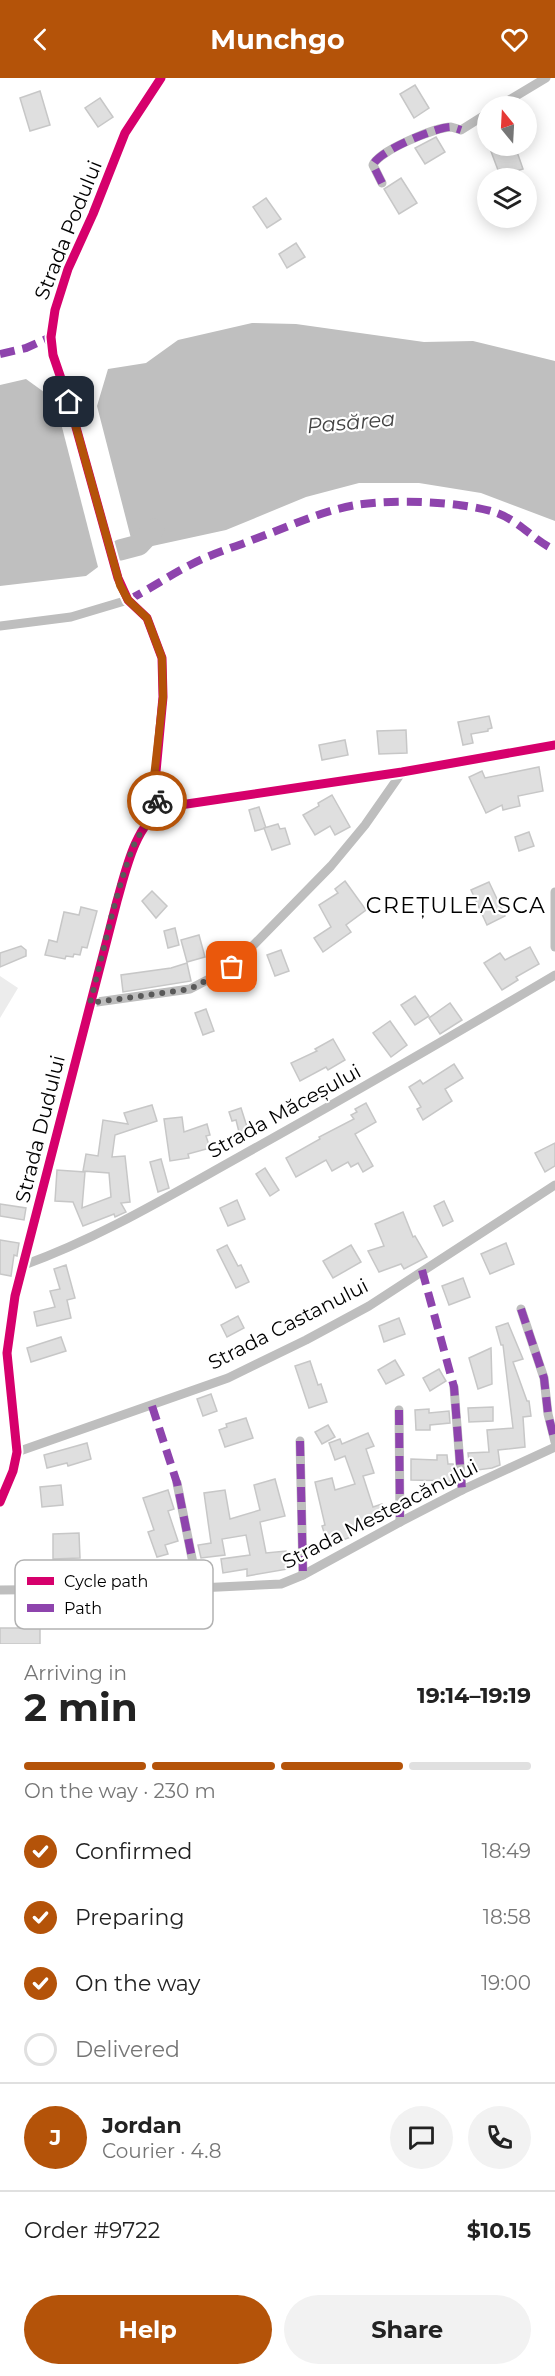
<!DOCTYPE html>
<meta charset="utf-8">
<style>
body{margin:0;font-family:Montserrat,sans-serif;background:#f2f2f2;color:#222;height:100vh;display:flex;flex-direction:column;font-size:22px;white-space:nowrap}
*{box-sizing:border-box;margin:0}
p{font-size:20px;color:#767676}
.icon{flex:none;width:33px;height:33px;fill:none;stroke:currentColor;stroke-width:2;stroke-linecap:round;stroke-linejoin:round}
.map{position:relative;height:1566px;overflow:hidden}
.panel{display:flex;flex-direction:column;background:#fff;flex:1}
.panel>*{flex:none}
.needle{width:39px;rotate:342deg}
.tools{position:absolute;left:477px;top:18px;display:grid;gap:12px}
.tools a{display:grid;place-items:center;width:60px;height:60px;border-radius:50%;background:#fff;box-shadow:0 3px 15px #0003;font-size:30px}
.pin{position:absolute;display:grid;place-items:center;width:51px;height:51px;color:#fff;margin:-26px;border-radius:12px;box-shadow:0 3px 9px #0006}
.courier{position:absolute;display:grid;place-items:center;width:60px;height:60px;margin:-30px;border:4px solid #b45309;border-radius:50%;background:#fff;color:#222;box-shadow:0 2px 8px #0007}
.overview em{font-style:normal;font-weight:700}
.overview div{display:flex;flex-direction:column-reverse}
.overview{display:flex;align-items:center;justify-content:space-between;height:102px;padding:0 24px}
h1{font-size:39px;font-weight:700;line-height:45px}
.bar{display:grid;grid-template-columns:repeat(4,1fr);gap:9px 6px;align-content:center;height:72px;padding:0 24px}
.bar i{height:8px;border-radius:4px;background:#e0e0e0}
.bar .selected{background:#b45309}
.bar p{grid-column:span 4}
.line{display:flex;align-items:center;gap:15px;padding:0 24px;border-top:2px solid #e0e0e0}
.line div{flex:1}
.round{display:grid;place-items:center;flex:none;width:63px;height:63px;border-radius:32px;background:#f2f2f2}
ol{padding:0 24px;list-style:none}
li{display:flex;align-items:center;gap:18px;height:66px}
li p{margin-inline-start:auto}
li .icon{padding:6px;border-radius:50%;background:#b45309;color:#fff;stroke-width:4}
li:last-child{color:#767676}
li i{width:33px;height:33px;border:3px solid #e0e0e0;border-radius:50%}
.action{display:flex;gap:12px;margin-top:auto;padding:12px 24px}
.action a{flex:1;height:69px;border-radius:36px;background:#b45309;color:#fff;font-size:24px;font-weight:700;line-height:69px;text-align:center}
.action a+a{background:#f2f2f2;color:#222}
header{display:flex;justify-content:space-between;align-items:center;height:78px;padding:0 24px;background:#b45309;color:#fff;font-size:27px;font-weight:700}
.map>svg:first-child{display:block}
.green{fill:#ececec}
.water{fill:#bfbfbf}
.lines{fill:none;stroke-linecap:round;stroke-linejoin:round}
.river{stroke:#bfbfbf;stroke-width:21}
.building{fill:#dfdfdf;stroke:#c7c7c7;stroke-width:1.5}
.street{stroke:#bebebe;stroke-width:9}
.quiet{stroke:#8e44ad;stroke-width:8;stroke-dasharray:15 8;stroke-linecap:butt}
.cycleway-casing{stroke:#fff;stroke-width:13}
.cycleway{stroke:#d6006c;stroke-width:9}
.done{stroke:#595959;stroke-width:6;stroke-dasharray:0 10.8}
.route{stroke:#b45309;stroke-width:8}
.labels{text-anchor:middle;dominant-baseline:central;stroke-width:4.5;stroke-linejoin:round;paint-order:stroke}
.street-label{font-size:20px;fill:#000;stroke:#fff}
.water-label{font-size:21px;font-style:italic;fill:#444;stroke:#fff}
.quarter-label{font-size:22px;letter-spacing:1.5px;fill:#000;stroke:#fff}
.key{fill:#fff;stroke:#b2b2b2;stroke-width:1.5}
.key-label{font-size:16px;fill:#000}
</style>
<header><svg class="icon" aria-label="back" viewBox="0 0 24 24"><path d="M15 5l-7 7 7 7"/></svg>Munchgo<svg class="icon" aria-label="heart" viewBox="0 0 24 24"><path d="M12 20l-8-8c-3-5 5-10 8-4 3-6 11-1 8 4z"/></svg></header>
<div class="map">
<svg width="555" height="1566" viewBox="0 0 555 1566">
<rect width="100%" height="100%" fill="#fff"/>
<path class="green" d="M0,898L18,910L0,940Z"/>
<g class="water">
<path d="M252,245L296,246L424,264L473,263L555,283V443L481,415L419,405H359L306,419L226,452L134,472L97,328L108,291L146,285L178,262Z"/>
<path d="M26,301L55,322L98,489L86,498L0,508V307Z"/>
</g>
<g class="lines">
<path class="river" d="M120,472L139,467L154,451"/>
</g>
<g class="building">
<path d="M415,7L429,30L414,40L400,16Z"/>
<path d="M40,13L50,47L30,53L20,20Z"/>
<path d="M100,20L113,39L98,49L85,30Z"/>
<path d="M436,59L445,74L425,86L415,70Z"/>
<path d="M489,68H515L523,91L516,93L518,100H505L501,91L498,92Z"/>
<path d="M401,100L417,125L399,136L384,111Z"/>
<path d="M266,120L281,141L267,150L253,129Z"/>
<path d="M296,165L305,179L287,190L279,176Z"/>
<path d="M489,638L492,650L488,651V653L471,656L473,665L463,667L458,644Z"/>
<path d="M406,652L407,675L379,676L377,653Z"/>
<path d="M345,662L348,677L322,682L319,667Z"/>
<path d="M539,689L543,713L518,718L520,728L503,732L502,727L486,735L469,699L482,693L485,700Z"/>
<path d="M332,717L350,749L335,757L330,748L315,757L303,737L319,728L318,725Z"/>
<path d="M259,729L266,750L255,753L249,732Z"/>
<path d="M278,746L280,751L285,750L290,766L272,772L264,750Z"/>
<path d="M529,754L534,768L519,773L515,759Z"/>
<path d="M345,803L366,832L346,847L351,854L323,874L314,860L331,849L319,827L338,815L335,811Z"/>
<path d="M489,804L505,838L487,847L471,812Z"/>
<path d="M152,813L167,828L156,840L142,823Z"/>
<path d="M81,829L97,833L87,870L82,869L80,877L74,876L73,879L66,878L65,881L45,877L49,862L57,864L64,834L79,837Z"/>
<path d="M175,850L179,867L168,870L164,853Z"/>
<path d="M199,857L205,879L187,884L181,862Z"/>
<path d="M21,868L26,872V878L0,889V875Z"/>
<path d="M530,869L539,886L516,899L518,902L502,912L484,885L500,875L505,882Z"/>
<path d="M281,872L289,893L275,898L267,877Z"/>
<path d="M187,885L191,903L123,914L121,897L171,890Z"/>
<path d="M415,918L429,938L415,947L401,927Z"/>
<path d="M450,925L462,942L440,956L429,940Z"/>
<path d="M206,931L214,953L203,957L195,935Z"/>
<path d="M390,943L407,967L391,979L373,955Z"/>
<path d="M333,961L345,982L328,992L326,989L300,1003L291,985L317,973L315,971Z"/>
<path d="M454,986L463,1000L445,1011L452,1023L423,1042L417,1031L421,1029L409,1009L420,1002L423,1006Z"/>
<path d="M366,1025L376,1044L355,1056L373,1088L363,1094L358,1085L351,1089L348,1084L332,1093L326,1082L296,1099L286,1080L320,1061L319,1059L354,1041L351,1037L357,1034L355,1031Z"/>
<path d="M152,1027L157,1043L115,1057L112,1079L125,1078L130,1124L121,1125L126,1134L115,1139L114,1136L83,1148L73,1124L55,1123L57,1092L85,1094L82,1130L111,1119L109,1095L83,1093L86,1076L98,1078L103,1042L128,1046L124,1035Z"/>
<path d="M241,1030L248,1052L239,1054L236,1042L232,1043L229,1034Z"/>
<path d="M182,1039L184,1054L207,1046L210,1057L206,1058L210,1070L188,1076L189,1080L170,1083L164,1041Z"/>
<path d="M555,1065V1088L545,1094L535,1075Z"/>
<path d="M161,1081L169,1110L158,1114L150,1084Z"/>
<path d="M265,1090L279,1112L270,1118L256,1096Z"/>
<path d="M237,1122L245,1141L228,1148L220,1130Z"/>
<path d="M444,1123L453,1143L443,1148L434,1128Z"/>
<path d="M0,1126L26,1130L24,1142L0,1138Z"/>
<path d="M403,1134L413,1159L415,1158L427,1179L404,1191L401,1186L379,1194L368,1173L384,1168L375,1146Z"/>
<path d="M0,1162L19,1165L17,1178L14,1177L11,1198L0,1196Z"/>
<path d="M506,1165L514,1186L490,1196L481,1176Z"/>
<path d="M227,1167L238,1188L241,1187L249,1204L236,1210L217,1172Z"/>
<path d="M351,1167L361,1184L333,1200L323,1183Z"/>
<path d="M66,1187L75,1220L67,1222L71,1240L37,1248L34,1234L55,1229L50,1213L60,1211L54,1191Z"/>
<path d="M463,1200L470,1219L449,1227L442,1208Z"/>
<path d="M238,1238L244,1250L227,1259L221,1247Z"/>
<path d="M399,1240L405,1256L384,1264L379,1248Z"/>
<path d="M508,1245L523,1281L513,1284L527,1323H529L531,1338L523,1339L525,1369L498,1372L500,1387L492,1390L470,1393L468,1375L489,1374L487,1352L513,1350L503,1267H501L496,1249Z"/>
<path d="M61,1259L66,1273L31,1284L27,1270Z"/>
<path d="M491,1270L492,1306L478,1311L469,1280Z"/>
<path d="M395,1282L404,1297L386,1306L378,1292Z"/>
<path d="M310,1283L318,1307L321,1306L327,1324L309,1330L295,1288Z"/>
<path d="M439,1291L446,1303L430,1313L423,1300Z"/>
<path d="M211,1316L217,1333L203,1338L197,1321Z"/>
<path d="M493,1329V1343L469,1344L468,1330Z"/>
<path d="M429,1331V1335L449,1333L450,1345L430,1347V1352H416L415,1332Z"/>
<path d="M246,1340L253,1360L225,1369L219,1352L227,1349L226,1346Z"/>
<path d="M328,1347L335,1359L322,1366L315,1354Z"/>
<path d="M368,1355L374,1368L366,1371L374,1395L363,1398L373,1429L382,1426L385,1439L348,1451L351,1459L328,1467L322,1448L325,1447L315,1404L332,1400L335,1412L355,1406L345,1378L335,1382L329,1365L340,1361L342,1366Z"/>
<path d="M87,1365L91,1381L68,1388L67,1385L47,1390L44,1377Z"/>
<path d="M437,1377H447L448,1386H453L455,1403L411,1402V1381L437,1382Z"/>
<path d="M275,1401L285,1438L260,1444L266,1475L286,1473L288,1491L247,1498V1491L223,1495L221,1481L250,1477L246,1457L222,1461L225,1477L201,1480L198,1467L211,1465L204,1415L225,1412L230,1441L260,1432L254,1407Z"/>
<path d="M61,1407L63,1427L42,1429L40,1409Z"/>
<path d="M168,1412L174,1431L168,1433L178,1463L165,1467L168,1476L157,1479L148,1454L154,1452L143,1420Z"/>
<path d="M79,1455L80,1480L53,1481V1456Z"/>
<rect x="0" y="1550" width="40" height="16"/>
</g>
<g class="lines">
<g class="street">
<path d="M161,0L125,55L93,136L68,191L55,232L51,259L53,277L69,324L118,500L128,522L147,540L162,580L163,619L154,715L161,733"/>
<path d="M499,28L546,0"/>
<path d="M382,105L373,87C378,73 436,49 451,49C455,50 458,51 461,52L488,35"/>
<path d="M0,548L71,539L128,522"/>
<path d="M555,814V869"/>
<path d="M90,925L190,911L232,889L331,788L365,747L402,694"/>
<path d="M24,1187C99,1160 169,1118 239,1079C345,1020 450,959 555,897"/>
<path d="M521,1231L544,1300L548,1336L555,1364"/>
<path d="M454,1309L462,1412"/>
<path d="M399,1332L400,1444"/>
<path d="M300,1363L303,1497"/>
<path d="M17,1374L228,1300L306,1262L369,1228L555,1107"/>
<path d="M177,1405L198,1510"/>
<path d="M0,1424L13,1393L17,1374L7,1275L15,1218L117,823C125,796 135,746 162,733C168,730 175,729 180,727L402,694L555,667"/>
<path d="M0,1512L198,1510L281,1506L303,1497L400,1444L462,1412L555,1369"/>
</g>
<g class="quiet">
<path d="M382,105L373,87C378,73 436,49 451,49C455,50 458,51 461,52"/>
<path d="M0,276L26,270L51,259"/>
<path d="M128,522C150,511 170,497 192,486C211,476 232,470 252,462C286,450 320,433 356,427C393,421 462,423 497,435C521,444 533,462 555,472"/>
<path d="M422,1192L454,1309L462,1412"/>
<path d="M521,1231L544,1300L548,1336L555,1364"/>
<path d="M152,1328L177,1405L198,1510"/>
<path d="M399,1332L400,1444"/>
<path d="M300,1363L303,1497"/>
</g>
<g class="cycleway-casing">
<g id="cycleway">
<path d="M161,0L125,55L93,136L68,191L55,232L51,259L53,277L69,324L118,500L128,522L147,540L162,580L163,619L154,715L161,733"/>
<path d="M0,1424L13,1393L17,1374L7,1275L15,1218L117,823C125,796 135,746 162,733C168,730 175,729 180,727L402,694L555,667"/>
</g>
</g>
<use href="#cycleway" class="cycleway"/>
</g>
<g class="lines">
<path class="done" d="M157,723L161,733C150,742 139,755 133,769C114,819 104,873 90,925L190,911L232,889"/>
<path class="route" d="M69,324L120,507L128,522L147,540L162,580L163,619L154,699L157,723"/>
</g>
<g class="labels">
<g class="street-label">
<text transform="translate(68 152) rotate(-68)">Strada Podului</text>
<text transform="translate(284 1033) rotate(-29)">Strada Măceșului</text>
<text transform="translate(40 1051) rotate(-76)">Strada Dudului</text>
<text transform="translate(288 1246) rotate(-27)">Strada Castanului</text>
<text transform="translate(380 1436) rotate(-27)">Strada Mesteacănului</text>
</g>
<g class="water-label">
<text transform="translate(351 344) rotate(-5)">Pasărea</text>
</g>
<g class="quarter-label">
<text x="456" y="827">CREȚULEASCA</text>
</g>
</g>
<rect x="15" y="1482" width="198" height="69" rx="9" class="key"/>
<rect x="27" y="1499" width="27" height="8" fill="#d6006c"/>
<rect x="27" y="1526" width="27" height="8" fill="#8e44ad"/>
<g class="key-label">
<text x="64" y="1509">Cycle path</text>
<text x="64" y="1536">Path</text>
</g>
</svg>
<div class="tools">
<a><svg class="needle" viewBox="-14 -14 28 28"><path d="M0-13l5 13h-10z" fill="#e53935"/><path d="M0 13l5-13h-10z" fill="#767676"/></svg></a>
<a><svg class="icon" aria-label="layers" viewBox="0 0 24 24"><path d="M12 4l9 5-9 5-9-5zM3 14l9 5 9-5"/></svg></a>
</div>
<div class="pin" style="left:232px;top:889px;background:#ea580c"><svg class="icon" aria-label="bag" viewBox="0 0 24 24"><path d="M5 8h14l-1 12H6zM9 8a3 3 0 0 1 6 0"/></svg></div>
<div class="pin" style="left:69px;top:324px;background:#1f2937"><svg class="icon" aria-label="home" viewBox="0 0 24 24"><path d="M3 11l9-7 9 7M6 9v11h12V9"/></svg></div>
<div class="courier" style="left:157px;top:723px"><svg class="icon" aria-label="bike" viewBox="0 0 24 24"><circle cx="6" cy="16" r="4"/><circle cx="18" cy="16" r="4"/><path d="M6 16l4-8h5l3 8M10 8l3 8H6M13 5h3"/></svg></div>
</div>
<section class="panel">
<div class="overview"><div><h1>2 min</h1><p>Arriving in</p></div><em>19:14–19:19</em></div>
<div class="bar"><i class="selected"></i><i class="selected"></i><i class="selected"></i><i></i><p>On the way · 230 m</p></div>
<ol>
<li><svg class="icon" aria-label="check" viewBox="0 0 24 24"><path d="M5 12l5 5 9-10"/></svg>Confirmed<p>18:49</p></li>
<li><svg class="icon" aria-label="check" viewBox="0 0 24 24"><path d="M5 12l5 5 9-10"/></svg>Preparing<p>18:58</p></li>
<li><svg class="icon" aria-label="check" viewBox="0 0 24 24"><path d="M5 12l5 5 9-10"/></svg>On the way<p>19:00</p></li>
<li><i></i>Delivered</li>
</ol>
<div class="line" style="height:108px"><b class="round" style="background:#b45309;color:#fff">J</b><div><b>Jordan</b><p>Courier · 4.8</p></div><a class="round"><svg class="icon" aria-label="chat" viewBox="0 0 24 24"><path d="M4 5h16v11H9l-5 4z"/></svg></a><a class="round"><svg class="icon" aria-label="phone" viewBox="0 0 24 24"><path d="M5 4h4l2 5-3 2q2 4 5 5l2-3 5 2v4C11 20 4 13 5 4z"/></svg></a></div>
<div class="line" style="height:78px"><div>Order #9722</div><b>$10.15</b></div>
<div class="action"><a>Help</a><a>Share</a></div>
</section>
